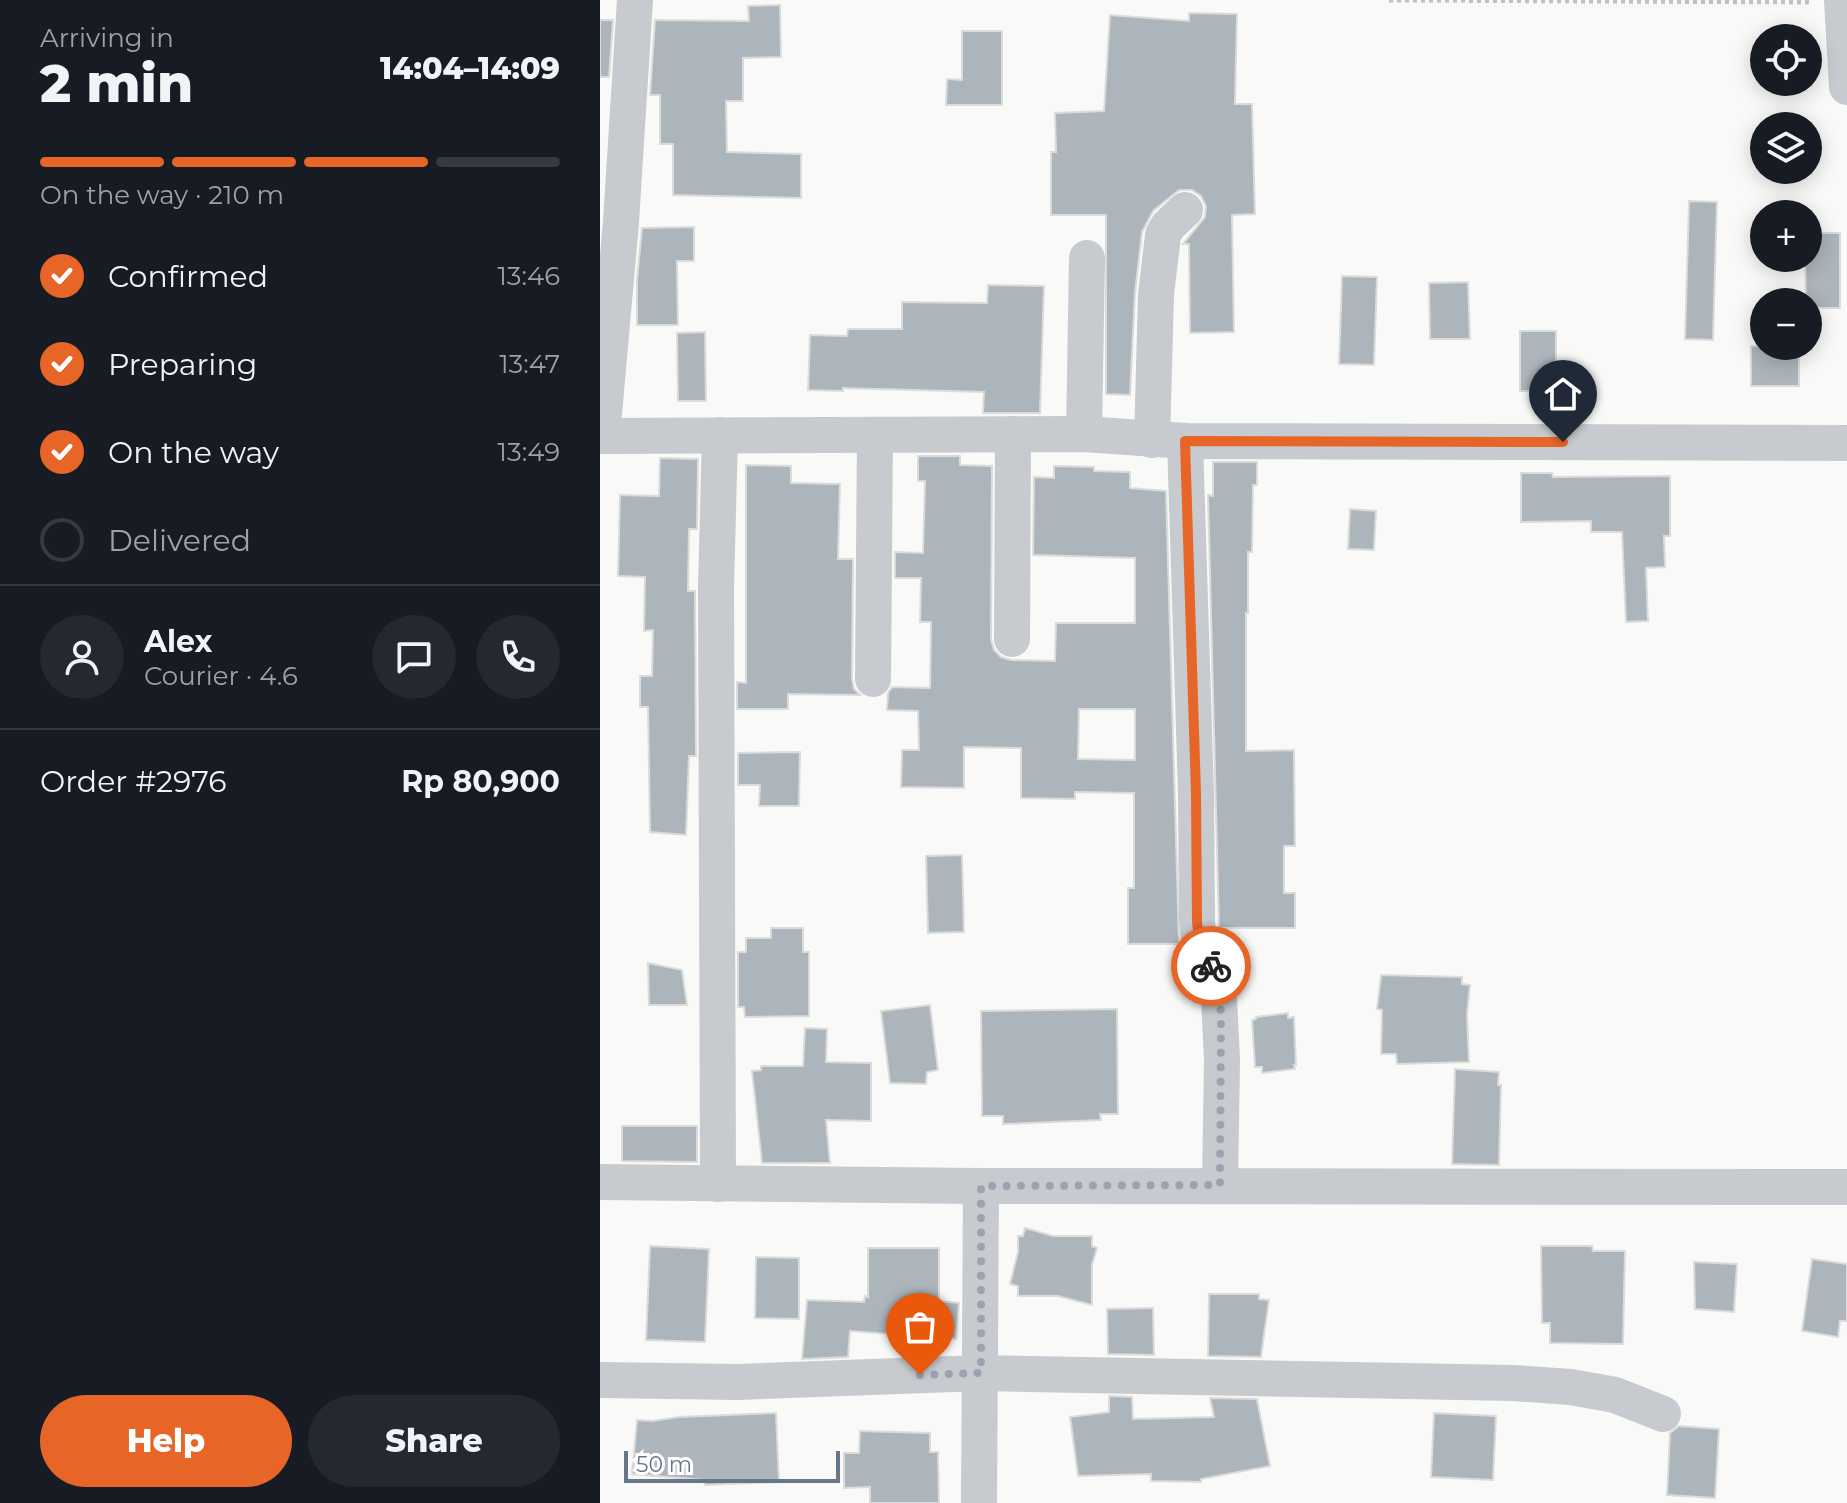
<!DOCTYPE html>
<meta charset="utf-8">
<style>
body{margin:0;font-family:Montserrat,sans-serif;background:#242831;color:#f1f3f6;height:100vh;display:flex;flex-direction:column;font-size:30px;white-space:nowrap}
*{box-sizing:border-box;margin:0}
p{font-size:26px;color:#9ea1a6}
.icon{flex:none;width:44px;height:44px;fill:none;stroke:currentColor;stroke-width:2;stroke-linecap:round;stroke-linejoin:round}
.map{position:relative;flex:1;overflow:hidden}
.panel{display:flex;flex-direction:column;background:#171b24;width:600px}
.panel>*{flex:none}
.buttons{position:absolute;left:1150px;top:24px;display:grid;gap:16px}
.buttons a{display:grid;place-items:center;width:72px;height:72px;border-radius:50%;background:#171b24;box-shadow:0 4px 20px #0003;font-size:40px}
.scale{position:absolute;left:24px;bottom:20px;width:216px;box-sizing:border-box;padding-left:8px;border:4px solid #677789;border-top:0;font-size:22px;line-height:28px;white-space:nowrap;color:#677789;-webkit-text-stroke:6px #fff;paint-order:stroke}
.pin{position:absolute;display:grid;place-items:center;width:68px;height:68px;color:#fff;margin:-82px -34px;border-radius:50% 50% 50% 0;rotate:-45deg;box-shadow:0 0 8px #0007}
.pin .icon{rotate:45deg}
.courier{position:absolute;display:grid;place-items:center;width:80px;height:80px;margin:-40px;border:6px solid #e86528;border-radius:50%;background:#fff;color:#222;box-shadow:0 2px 10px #0007}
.overview em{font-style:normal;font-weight:800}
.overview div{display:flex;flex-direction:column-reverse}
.overview{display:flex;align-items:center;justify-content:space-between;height:136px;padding:0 40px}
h1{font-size:52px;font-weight:800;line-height:60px}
.bar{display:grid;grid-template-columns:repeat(4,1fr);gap:12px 8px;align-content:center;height:96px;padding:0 40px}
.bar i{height:10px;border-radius:6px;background:#363941}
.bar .on{background:#e86528}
.bar p{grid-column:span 4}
.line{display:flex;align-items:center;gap:20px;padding:0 40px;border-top:2px solid #363941}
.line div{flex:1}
.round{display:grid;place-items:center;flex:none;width:84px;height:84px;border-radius:42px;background:#242831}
ol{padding:0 40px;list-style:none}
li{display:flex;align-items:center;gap:24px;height:88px}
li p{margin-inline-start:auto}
li .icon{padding:8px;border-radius:50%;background:#e86528;color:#fff;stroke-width:4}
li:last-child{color:#9ea1a6}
li i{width:44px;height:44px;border:4px solid #363941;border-radius:50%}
.primary-button{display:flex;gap:16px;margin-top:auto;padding:16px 40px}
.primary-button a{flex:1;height:92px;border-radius:48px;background:#e86528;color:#fff;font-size:32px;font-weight:800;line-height:92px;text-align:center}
.primary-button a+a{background:#242831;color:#f1f3f6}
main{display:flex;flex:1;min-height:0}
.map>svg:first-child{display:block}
.building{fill:#adb5bc;stroke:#dbdbd9;stroke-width:2;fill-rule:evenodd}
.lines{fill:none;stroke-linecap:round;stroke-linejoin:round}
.path{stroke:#bec1c4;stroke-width:5;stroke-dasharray:4 4;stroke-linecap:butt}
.street{stroke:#c7cace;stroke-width:36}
.done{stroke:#9aa4b0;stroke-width:8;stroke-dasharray:0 14.4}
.route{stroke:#e86528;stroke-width:10}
</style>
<main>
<section class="panel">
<div class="overview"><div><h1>2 min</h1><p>Arriving in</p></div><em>14:04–14:09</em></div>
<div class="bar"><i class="on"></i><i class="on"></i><i class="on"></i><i></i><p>On the way · 210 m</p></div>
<ol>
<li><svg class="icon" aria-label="check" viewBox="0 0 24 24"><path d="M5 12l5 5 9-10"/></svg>Confirmed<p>13:46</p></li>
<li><svg class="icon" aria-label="check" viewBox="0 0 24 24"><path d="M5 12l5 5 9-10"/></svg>Preparing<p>13:47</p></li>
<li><svg class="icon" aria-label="check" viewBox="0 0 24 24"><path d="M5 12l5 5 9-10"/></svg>On the way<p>13:49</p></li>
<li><i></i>Delivered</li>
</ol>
<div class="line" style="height:144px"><a class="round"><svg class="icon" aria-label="person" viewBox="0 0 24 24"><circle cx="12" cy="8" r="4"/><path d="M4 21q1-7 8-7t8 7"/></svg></a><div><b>Alex</b><p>Courier · 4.6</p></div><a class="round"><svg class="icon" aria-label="chat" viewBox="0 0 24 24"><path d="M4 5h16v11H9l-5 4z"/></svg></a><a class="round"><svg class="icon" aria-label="phone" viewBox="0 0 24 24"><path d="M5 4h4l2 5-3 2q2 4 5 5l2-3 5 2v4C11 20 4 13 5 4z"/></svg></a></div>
<div class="line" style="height:104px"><div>Order #2976</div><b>Rp 80,900</b></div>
<div class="primary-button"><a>Help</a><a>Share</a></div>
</section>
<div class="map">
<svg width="1247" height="1503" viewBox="0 0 1247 1503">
<rect width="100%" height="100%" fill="#f9f9f7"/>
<g class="building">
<path d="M180,5L181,57L143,58V101H126L127,152L201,154V198L73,195V144H60V95H50L55,20L149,21L148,6Z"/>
<path d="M589,13L637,14L635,104H652L655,214L632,215L634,332L590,333L589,244H583L605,217L606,206L601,196L592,190H579L553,211L542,232L535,293L530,395L506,394V215H451V152H456L455,113L504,111L510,15L589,21Z"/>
<path d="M0,20H13L9,77H0Z"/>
<path d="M362,31H402V105H346L347,79L362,80Z"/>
<path d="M1089,201L1117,202L1113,340L1085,339Z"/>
<path d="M94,227V261H77L78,325H37V280L42,228Z"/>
<path d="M1208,233H1240V308H1208V302H1206L1205,258H1208Z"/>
<path d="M742,276L777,277L774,365L739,364Z"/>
<path d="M868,282L870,339H830L829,283Z"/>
<path d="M388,285L444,286L440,413H383L384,392L243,388V391L208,390L210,335L247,336L248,329H302V302L387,303Z"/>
<rect x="920" y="331" width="36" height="60"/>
<path d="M105,332L106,401H78L77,333Z"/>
<rect x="1151" y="346" width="48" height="40"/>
<path d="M318,456H360V465L392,466L391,639L394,650L401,657L411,660L455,661L456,623H535V558L433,555L434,477L454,478V466L494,467V471L530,472V488L566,491L579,944H528V888H534V793L475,792V799L421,798V748L364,747V788L301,787L302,750H319L318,711L287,710L288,693L292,687L330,688L331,622H320L321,578H295V552L323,553L325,481H318ZM479,709H535V760L478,759Z"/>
<path d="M60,458L98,459L97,529H89L88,591H95L96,756H89L86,835L50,832L48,707H40V676H52L53,630L44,631L45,577L18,576L20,495L59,496Z"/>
<path d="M613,462H657V485H653L652,552H648V613H646V751L694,750L695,846H684V893H695V928H619L608,495L613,496Z"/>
<path d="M146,465L191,466V483L240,484L238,559H253L252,679L254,689L260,695L188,694V709H137V682L146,683Z"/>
<path d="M921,473H952L953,477L1070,476V536H1064L1065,567L1046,568L1048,621L1026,622L1022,532H991V521L921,522Z"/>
<path d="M750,509L776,511L774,550L748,549Z"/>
<path d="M200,752L199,806H159L160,785H138V753Z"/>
<path d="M362,855L364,932L328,933L326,856Z"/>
<path d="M171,928H203V952H209V1016L145,1017L144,1007H138V952H146V938H171Z"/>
<path d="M48,963L82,970L87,1005H49Z"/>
<path d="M781,975L862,977V984L870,985L867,1014L869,1062L797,1064L796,1054H781L782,1010L777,1009Z"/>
<path d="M330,1005L338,1070L327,1072L326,1084L290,1083L281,1011Z"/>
<path d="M517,1009L518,1114H500L501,1120L403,1124V1116H382L381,1011Z"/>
<path d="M688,1013V1018L694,1017L696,1065H694L695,1069L662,1073V1067H655L652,1020L656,1019V1017Z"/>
<path d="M205,1028L227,1029L226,1062L271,1063V1121L226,1120L230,1163H162L152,1071L161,1070V1066H203Z"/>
<path d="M855,1069L899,1072L898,1085H901L899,1165L852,1164Z"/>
<path d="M22,1126H97V1162L22,1161Z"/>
<path d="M425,1228L453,1236H492V1246L497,1248L492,1265V1305L458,1296H418V1286L410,1284L418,1252V1236H423Z"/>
<path d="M50,1246L109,1249L105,1342L46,1340Z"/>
<path d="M941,1246H992L993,1251H1025L1023,1344L950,1343V1323H942Z"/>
<path d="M268,1248H339V1301L359,1303L356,1339L250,1331L248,1357L202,1359L207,1300L264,1302L265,1296L268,1297Z"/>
<path d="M156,1257L199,1258V1319L155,1318Z"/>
<path d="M1212,1259L1247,1264V1321H1240L1238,1337L1202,1331Z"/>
<path d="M1094,1262L1137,1264L1134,1312L1095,1309Z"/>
<path d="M609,1294H659V1299L669,1300L661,1357L608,1356Z"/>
<path d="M553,1308L554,1355L508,1354L507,1309Z"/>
<path d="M509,1396L532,1397L533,1419L614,1417L610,1398L657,1399L670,1466L601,1479V1482L551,1481V1474L478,1476L470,1417L509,1412Z"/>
<path d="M176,1413L179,1482L105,1485L104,1480L32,1474L37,1420L53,1421L79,1417Z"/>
<path d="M834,1413L896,1416L893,1480L831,1477Z"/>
<path d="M1079,1426L1119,1429L1115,1498L1067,1495L1070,1433Z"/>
<path d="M260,1431L330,1433V1452H338L339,1503H270V1487L244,1488V1453H259Z"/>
</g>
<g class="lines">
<path class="path" d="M789,0L1212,2"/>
<g class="street">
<path d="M1242,0L1247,87"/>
<path d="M484,434L487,258"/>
<path d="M0,436L484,434L585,441L1247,443"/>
<path d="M2,436L21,222L35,0"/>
<path d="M552,440L556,295L563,235L568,226L585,210"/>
<path d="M585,441L596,794L597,922L601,954L618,977L622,1060L620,1185"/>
<path d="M412,639L413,434"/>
<path d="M273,679L275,435"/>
<path d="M0,1182L381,1186L1247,1187"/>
<path d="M118,1184L116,587L120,435"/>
<path d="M0,1380L138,1382L381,1373L913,1383L971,1387L1015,1395L1063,1414"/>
<path d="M379,1503L381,1186"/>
</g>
</g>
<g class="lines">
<path class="done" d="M320,1375L381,1373V1186L620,1185L621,1015L618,977L611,966"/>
<path class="route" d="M611,966L601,954L597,922L596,794L585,441L963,442"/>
</g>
</svg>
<div class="buttons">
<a><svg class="icon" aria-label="locate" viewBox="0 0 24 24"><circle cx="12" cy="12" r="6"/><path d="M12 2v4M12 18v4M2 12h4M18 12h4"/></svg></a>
<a><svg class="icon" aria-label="layers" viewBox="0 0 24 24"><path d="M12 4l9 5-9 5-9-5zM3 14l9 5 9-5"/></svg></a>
<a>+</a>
<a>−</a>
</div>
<div class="scale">50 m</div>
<div class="pin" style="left:320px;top:1375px;background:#ea580c"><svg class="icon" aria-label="bag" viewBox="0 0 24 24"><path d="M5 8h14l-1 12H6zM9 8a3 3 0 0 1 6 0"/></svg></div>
<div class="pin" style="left:963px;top:442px;background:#1f2937"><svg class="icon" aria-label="home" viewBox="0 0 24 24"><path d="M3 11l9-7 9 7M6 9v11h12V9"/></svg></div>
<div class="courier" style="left:611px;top:966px"><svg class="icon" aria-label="bike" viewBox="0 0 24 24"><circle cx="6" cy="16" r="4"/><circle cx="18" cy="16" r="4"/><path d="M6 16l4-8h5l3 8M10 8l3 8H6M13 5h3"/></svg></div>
</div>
</main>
